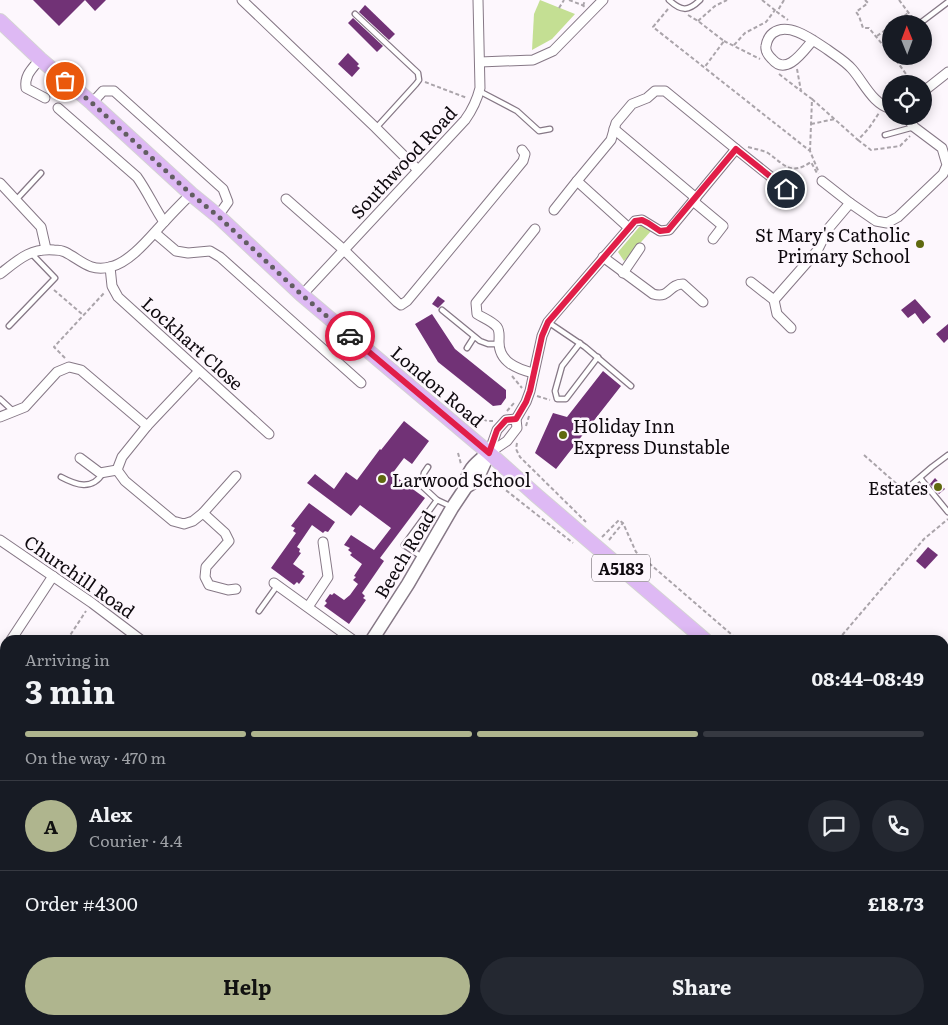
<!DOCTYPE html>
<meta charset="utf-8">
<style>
body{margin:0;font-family:Literata,serif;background:#242831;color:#f1f3f6;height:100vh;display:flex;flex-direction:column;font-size:19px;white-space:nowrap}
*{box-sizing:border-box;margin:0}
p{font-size:16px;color:#9ea1a6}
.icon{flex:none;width:28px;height:28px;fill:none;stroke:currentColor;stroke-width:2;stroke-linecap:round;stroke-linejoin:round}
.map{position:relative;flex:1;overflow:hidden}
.sheet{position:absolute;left:0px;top:635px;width:949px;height:390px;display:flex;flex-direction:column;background:#171b24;border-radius:15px 15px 0 0;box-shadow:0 2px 12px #0003}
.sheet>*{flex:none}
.needle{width:32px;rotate:359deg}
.tools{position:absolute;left:882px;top:15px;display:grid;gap:10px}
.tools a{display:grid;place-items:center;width:50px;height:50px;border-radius:50%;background:#171b24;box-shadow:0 2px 12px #0003;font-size:25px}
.pin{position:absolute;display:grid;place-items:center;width:42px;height:42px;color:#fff;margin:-21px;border:2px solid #fff;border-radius:50%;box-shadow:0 1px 5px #0007}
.courier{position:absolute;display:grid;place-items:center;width:50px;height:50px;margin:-25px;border:4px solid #e11d48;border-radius:50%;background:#fff;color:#222;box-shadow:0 1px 6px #0007}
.summary em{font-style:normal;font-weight:700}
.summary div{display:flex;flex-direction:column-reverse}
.summary{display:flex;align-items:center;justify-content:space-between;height:85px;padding:0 25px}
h1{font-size:32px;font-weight:700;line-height:38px}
.bar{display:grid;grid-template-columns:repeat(4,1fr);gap:8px 5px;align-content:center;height:60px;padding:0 25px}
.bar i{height:6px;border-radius:4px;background:#363941}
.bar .selected{background:#afb58e}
.bar p{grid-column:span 4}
.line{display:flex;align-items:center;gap:12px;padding:0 25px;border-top:1px solid #363941}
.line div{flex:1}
.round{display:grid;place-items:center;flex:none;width:52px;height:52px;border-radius:26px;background:#242831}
.button{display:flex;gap:10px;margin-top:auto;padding:10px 25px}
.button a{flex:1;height:58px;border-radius:30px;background:#afb58e;color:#111;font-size:20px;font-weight:700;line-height:58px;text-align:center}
.button a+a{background:#242831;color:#f1f3f6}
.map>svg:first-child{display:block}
.green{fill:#c4df93}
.building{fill:#713276}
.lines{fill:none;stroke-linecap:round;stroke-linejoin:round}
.lane-casing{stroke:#867886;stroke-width:7}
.street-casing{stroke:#867886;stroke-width:11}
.secondary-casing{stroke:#867886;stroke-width:15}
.primary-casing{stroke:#d4d3d4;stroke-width:16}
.path{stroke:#aaa4aa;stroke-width:2;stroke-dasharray:4 2.5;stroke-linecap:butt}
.lane{stroke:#fff;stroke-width:4.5}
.street{stroke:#fff;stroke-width:9}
.secondary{stroke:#fff;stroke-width:12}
.primary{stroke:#deb9f4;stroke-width:14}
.done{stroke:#625d62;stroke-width:5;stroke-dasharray:0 9}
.route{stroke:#e11d48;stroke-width:6}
.poi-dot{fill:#5f690f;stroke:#fdf7fd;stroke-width:2}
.labels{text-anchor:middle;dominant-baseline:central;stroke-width:5;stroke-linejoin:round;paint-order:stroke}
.shield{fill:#fdf7fd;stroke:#565156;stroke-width:1}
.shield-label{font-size:16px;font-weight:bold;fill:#0f0a0f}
.street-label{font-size:18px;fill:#0f0a0f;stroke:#fdf7fd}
.poi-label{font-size:18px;fill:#0f0a0f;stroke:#fdf7fd;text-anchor:end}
</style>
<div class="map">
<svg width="948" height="1025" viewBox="0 0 948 1025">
<rect width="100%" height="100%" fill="#fdf7fd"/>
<g class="green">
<path d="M540,0L575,14L552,39L532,50L534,14Z"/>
<path d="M641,225L646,227L651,231L624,261L618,252Z"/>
</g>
<g class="building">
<path d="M33,0H106L95,11L85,0L59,26Z"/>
<path d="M365,5L395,34L389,40L359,12Z"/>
<path d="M353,18L383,46L377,52L348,23Z"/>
<path d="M348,53L359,64L357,66L360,68L352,77L338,64Z"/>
<path d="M438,296L445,301L438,308L432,304Z"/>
<path d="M915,299L931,317L923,324L915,313L908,318L901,310Z"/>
<path d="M432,314L455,349L506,390V398L501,405L493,406L438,362L415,324Z"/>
<path d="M948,324V339L944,343L936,334Z"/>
<path d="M603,371L621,386L556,469L535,453L553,413L567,417Z"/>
<path d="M404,421L429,441L412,464L404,458L392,474L425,498L380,558L384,561L362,593L365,596L363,598L366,600L349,624L324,606L327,603L325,601L330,594L332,595L334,593L344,600L350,595L358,584L353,580L356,577L354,576L362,564L350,555L352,553L348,550L350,548L344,545L351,535L374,550L391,528L360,505L351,516L307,483L315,474L334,489L346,472L357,480L380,449L381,450Z"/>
<path d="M935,478L945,489L939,494L930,484Z"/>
<path d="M309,503L335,522L328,532L325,531L323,533L312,525L297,547L300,549L299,552L301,553L293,564L304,572L302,574L305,576L299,584L297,582L294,585L271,568L296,533L293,531L295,528L291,526Z"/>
<path d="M928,547L938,555L925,569L916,561Z"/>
</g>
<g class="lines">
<g class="lane-casing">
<g id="lane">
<path d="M669,0C681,11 688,12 700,0"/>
<path d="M355,14L418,73L419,80L416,84L376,128"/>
<path d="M919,24L948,2"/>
<path d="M479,91L517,111L539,131L550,129"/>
<path d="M885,135L914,127"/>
<path d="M16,200L41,173"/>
<path d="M442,310L480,341L488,344H499"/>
<path d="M548,322L585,347L631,386"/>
<path d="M9,326L55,278L31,253"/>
<path d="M580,343L562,366L555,391L557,399H566L598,357"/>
<path d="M467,348L474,337"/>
<path d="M0,399L13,411"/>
<path d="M428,467L424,473L421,485L437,500"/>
<path d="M61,477C76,485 92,491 103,473"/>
<path d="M920,478L948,512"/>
<path d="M904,491L932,467L948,455"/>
<path d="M422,557L404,545L437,500L452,507"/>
<path d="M259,611L277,586"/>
</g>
</g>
<g class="street-casing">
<g id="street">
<path d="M242,0L376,128L418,170"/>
<path d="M813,40C804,50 787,77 772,59C768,55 765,51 766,46C767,40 769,36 773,33C789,21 814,41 828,50C836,56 845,61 852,69C860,78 866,90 875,99C880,104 885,107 891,109"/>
<path d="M40,59C33,68 24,75 26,88L45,98"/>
<path d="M480,62L533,60L553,51L603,0"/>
<path d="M924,91L948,72"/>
<path d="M92,103L103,91H114L223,189L228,202L218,216"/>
<path d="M58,108L137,177C147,191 154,207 164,222"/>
<path d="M614,129L696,198"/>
<path d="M822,181L850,203"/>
<path d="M0,183L41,227L46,249"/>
<path d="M286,199L344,250L397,302L401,305L407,301L523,161L525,154L522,150"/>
<path d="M693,201L723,226L713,239"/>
<path d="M554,210L577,181"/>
<path d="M629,228L577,181L611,140L616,123L632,104L647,98L655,91H665L736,149"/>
<path d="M155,233L176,251L188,253L210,251L220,257L361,383"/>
<path d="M603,257L653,294C671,299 668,284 683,284L703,302"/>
<path d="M110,267L112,286L118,297L269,434"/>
<path d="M623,273L640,248"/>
<path d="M0,274C18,260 30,248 54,250C58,250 61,250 65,252C81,260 89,272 110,267C131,262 150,237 165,221C173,212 182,203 191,194"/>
<path d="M751,282L774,300L777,314L791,328"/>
<path d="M302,295L465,120C473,109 477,100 480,88L478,0"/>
<path d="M774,300L817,251L828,229L850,203L876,221L887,223L898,217L943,174L947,165L942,148L914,127L906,116"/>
<path d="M199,371L147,426L122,457L117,470L125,481L173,521L184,524L193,521L203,513L236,476"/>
<path d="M533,373C517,369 499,362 499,342C499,336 500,331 497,327C492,321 483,318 477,314L476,303L535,229"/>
<path d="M0,417L25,407L57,372L69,367L81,370L147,426"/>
<path d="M489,453L507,441L517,428L516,419L526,402L530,391L542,336L548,322L635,221L642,220L660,231L669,230L736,149L786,189"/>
<path d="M489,453L497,430L506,420L516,419"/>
<path d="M80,458L100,473L117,470"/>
<path d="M203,513L225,533L229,541L206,567L205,577L209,585L228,590L236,589"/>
<path d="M0,540L92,603L141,640"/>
<path d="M274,583L353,640"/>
<path d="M308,607L328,577L323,542"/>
<path d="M11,640L53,576"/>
<path d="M250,1025L252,1020"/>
</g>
</g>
<g class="secondary-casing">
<g id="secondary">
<path d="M466,487C466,471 475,464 486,455"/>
<path d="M372,640L408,584L452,508L466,487L474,482L479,475L489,453"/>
<path d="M0,679L5,683"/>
</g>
</g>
<g class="primary-casing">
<g id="primary">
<path d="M0,21L40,59L92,103L191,194L218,216L302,295L489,453L537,496L705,640"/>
<path d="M944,834L948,837"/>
</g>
</g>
<g class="path">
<path d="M569,0L582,5L585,7"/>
<path d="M762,0L776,11"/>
<path d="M784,0L777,12L788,20"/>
<path d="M865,0L868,3L856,12L859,16L863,28H869L891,55"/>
<path d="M899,0L914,20"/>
<path d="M583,6L585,0"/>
<path d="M559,8L564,0"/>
<path d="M668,9L653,27L810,151L819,173"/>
<path d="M688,15L698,21L724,41L704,68"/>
<path d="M698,21L715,6L727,0"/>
<path d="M894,24L908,13"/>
<path d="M877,36L891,26"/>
<path d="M924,39L930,34L925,26"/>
<path d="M724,41L760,59"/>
<path d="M734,45L745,33L766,22L775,10"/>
<path d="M893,56L896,60"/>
<path d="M901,56L896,60L913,84"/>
<path d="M797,69L801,91L812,99L810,151"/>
<path d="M779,74L801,91"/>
<path d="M425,82L467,98"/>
<path d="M812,99L858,140L869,128L879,113"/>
<path d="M811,124L835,119"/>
<path d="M858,140L871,150L900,146L910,136"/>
<path d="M748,147C755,149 762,150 768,153C785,165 790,176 811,162L817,173"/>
<path d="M54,290L82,314"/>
<path d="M65,358L54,347L105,292"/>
<path d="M512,376L522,388"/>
<path d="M537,396L550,400"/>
<path d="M507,411L514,403"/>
<path d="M477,417L487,421H493"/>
<path d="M526,426L529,416"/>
<path d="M517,443L516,449L520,457L586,522"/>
<path d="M458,453L461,464"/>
<path d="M864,455L899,486"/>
<path d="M489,482L498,484L573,543"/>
<path d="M602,537L619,520L623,523L636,552L738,640"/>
<path d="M609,540L623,523"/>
<path d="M67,640L86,611"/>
<path d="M838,640L924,539L948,519"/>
<path d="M0,656L5,649"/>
</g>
<use href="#lane" class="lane"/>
<use href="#street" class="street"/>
<use href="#secondary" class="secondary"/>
<use href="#primary" class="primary"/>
</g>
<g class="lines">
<path class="done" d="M65,81L92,103L191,194L218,216L302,295L350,336"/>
<path class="route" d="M350,336L489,453L497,430L506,420L516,419L526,402L530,391L542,336L548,322L635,221L642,220L648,223L660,231L668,230L736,149L786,189"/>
</g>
<g class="poi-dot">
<circle cx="920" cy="244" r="5"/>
<circle cx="563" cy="435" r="5"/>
<circle cx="382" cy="479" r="5"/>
<circle cx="938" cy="487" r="5"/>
</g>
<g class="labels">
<rect class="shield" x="592" y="554.5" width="58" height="27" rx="4"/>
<g class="shield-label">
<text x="621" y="568">A5183</text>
</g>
<g class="street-label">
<text transform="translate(403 162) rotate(-47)">Southwood Road</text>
<text transform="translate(193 343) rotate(42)">Lockhart Close</text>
<text transform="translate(438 386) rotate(40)">London Road</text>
<text transform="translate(404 554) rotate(-59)">Beech Road</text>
<text transform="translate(80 576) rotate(35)">Churchill Road</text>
</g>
<g class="poi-label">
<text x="910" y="234">St Mary's Catholic<tspan x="910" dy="21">Primary School</tspan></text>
<text x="573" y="425" text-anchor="start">Holiday Inn<tspan x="573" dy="21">Express Dunstable</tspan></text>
<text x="392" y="479" text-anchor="start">Larwood School</text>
<text x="928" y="487">Estates</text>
</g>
</g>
</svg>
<div class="tools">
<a><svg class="needle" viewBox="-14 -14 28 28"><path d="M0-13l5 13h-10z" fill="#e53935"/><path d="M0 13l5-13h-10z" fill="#9ea1a6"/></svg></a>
<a><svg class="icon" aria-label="locate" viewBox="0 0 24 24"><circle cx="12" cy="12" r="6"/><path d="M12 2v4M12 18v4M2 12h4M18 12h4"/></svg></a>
</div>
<div class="pin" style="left:65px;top:81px;background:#ea580c"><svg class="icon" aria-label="bag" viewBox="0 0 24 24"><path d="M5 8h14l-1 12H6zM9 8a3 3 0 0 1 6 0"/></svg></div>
<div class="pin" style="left:786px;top:189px;background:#1f2937"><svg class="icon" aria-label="home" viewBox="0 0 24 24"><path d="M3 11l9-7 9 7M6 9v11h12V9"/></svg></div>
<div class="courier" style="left:350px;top:336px"><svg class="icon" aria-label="car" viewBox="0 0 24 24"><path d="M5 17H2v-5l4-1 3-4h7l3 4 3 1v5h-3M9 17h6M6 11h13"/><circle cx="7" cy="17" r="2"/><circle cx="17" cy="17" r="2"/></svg></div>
<section class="sheet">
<div class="summary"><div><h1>3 min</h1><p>Arriving in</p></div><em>08:44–08:49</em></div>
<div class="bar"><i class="selected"></i><i class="selected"></i><i class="selected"></i><i></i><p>On the way · 470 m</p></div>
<div class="line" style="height:90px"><b class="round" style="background:#afb58e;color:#111">A</b><div><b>Alex</b><p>Courier · 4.4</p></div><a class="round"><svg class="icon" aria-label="chat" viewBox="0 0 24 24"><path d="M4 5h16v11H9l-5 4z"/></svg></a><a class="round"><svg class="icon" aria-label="phone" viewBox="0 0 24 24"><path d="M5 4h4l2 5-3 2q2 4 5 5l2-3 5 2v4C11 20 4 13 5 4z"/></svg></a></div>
<div class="line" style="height:65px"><div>Order #4300</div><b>£18.73</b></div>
<div class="button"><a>Help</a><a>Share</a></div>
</section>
</div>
